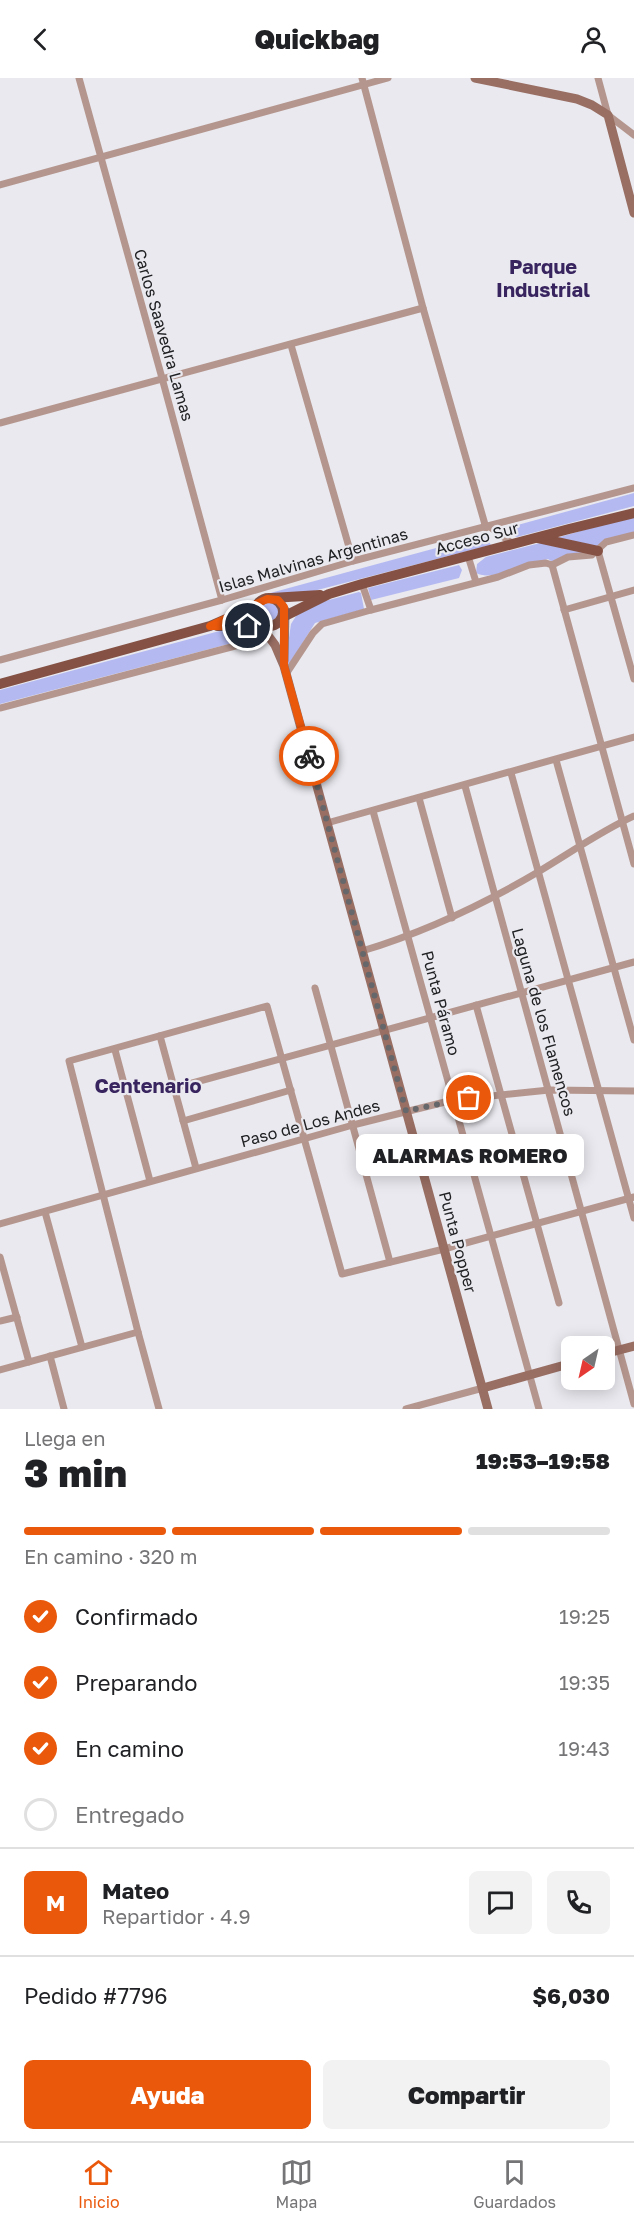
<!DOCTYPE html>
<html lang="es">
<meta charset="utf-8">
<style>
body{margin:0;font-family:"Golos Text",sans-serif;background:#f2f2f2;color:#202124;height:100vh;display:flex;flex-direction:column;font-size:22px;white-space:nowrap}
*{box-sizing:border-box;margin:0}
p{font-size:20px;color:#757577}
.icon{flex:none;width:33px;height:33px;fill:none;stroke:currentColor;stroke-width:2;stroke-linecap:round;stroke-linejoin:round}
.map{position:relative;height:1331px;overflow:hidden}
.sheet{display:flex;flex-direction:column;background:#fff;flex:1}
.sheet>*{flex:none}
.needle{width:39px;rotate:214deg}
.buttons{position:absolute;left:561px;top:1258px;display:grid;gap:12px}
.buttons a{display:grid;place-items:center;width:54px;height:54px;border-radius:9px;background:#fff;box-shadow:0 3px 15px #0003;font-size:30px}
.pin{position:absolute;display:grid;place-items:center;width:51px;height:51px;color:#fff;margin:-26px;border:3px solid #fff;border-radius:50%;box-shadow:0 2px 6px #0007}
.courier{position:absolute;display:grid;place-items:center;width:60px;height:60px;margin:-30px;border:4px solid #ea580c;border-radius:50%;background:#fff;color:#222;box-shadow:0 2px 8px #0007}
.bubble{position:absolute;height:42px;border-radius:9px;background:#fff;box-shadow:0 3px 15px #0003;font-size:20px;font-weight:800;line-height:42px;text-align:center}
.head em{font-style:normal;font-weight:800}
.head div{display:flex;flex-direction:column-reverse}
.head{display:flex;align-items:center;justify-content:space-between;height:102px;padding:0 24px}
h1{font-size:39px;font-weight:800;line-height:45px}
.bar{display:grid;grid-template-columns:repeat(4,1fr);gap:9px 6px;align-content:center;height:72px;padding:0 24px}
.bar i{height:8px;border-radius:4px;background:#e0e0e0}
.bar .on{background:#ea580c}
.bar p{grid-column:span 4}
.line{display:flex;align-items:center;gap:15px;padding:0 24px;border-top:2px solid #e0e0e0}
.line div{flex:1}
.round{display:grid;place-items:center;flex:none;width:63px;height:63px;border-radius:9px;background:#f2f2f2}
ol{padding:0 24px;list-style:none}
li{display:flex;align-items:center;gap:18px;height:66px}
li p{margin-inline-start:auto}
li .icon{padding:6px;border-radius:50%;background:#ea580c;color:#fff;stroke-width:4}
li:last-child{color:#757577}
li i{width:33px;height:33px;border:3px solid #e0e0e0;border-radius:50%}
.action{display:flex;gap:12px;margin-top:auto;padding:12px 24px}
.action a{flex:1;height:69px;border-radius:9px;background:#ea580c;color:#fff;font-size:24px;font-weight:800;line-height:69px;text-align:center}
.action a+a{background:#f2f2f2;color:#202124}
header{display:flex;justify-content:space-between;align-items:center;height:78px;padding:0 24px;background:#fff;font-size:27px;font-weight:800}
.dock{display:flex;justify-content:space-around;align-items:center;height:84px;border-top:2px solid #e0e0e0;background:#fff;font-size:16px;color:#757577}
.dock a{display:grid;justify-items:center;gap:3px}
.dock .on{color:#ea580c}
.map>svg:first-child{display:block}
.green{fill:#b4b9f1}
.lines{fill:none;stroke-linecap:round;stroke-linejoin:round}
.street{stroke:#b5968e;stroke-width:7}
.secondary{stroke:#996e63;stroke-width:9}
.primary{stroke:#845144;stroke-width:10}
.done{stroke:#66676a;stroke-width:6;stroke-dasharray:0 10.8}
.route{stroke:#ea580c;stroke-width:8}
.labels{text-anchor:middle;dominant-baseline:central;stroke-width:4.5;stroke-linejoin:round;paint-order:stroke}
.street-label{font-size:16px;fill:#202123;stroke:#e9e9ef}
.quarter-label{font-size:20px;font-weight:bold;fill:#38245e;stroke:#e9e9ef}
</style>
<header><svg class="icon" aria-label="back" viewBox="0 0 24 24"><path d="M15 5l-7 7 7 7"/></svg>Quickbag<svg class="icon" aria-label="person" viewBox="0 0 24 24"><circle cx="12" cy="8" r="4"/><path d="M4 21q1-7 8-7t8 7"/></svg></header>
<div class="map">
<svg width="634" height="1331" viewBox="0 0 634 1331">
<rect width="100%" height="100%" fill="#e9e9ef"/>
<g class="green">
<path d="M634,415V428L517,459L503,453L514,448Z"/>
<path d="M634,440V454L615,459L597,468L553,461L608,445Z"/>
<path d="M484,457L491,467L302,516L263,517Z"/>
<path d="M544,464L591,474L557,483H551L548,481C530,485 492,504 476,495L477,486L486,479Z"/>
<path d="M459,487L462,492L459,500L371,522L368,510Z"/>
<path d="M359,514L361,515L364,531L315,545L288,588L286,580L291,546L298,535L310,527Z"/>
<path d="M269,525L277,527L281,533C277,541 271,545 263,543L258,534L261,528Z"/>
<path d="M227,551L255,553L253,559L244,562L0,626V612Z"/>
</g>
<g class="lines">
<g class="street">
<path d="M79,0L162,300L222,522"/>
<path d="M362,0L423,230L486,450"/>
<path d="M598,0L608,37L634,57"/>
<path d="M0,107L388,0"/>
<path d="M291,267L353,483"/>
<path d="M0,345L423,230"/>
<path d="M490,449L513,466"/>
<path d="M598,473L634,601"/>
<path d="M468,478L476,504"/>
<path d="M552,487L634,786"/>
<path d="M552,487L568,479L592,477L606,464L634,457"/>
<path d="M362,506L371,532"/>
<path d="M564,532L634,512"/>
<path d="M0,582L222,522L353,483L634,410"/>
<path d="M286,596L313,555L322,546L371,532L498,499L529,487L546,485L552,487"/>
<path d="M0,630L254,563"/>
<path d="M556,682L634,962"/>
<path d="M511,695L634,1140"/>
<path d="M465,708L634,1326"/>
<path d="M419,720L452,840"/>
<path d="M373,733L539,1331"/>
<path d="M327,745L634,659"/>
<path d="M362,873C425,854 482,827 538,794C570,775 601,753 634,738"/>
<path d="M315,910L390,1184"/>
<path d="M476,927L559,1225"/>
<path d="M160,958L196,1090"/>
<path d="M115,972L150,1103"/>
<path d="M174,1010L634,884"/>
<path d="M183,1043L291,1012"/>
<path d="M45,1134L82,1269"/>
<path d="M0,1146L353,1047L453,1022L549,1012L634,1013"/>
<path d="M0,1179L29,1284"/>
<path d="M0,1243L17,1239"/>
<path d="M50,1278L64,1331"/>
<path d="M0,1292L138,1254"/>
<path d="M159,1331L138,1254L69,983L267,928L342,1196L444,1171L634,1119"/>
<path d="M406,1331L483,1310"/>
</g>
<g class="secondary">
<path d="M475,0L577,21L592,27L608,37L634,135"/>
<path d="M258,544L275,567L284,588L488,1331"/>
<path d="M284,583L285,532"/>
<path d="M604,1276L634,1268"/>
<path d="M483,1310L572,1285"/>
</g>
<g class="primary">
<path d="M538,460L598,473"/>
<path d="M272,520L320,517"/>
<circle cx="269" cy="534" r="14"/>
<path d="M283,539L329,516L362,506L569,451L634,435"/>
<path d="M217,548L264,547"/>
<path d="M0,606L210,548L258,527"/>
</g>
</g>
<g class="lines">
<path class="done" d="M309,678L406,1033L469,1020"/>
<path class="route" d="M248,548H210L267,521L278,522L284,529V588L309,678"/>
</g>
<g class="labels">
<g class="street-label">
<text transform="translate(164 257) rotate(74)">Carlos Saavedra Lamas</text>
<text transform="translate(477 460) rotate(-15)">Acceso Sur</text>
<text transform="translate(313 482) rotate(-16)">Islas Malvinas Argentinas</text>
<text transform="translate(441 925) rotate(75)">Punta Páramo</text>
<text transform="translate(544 944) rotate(74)">Laguna de los Flamencos</text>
<text transform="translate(310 1045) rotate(-15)">Paso de Los Andes</text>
<text transform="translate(458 1164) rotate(75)">Punta Popper</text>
</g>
<g class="quarter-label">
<text x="543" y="188">Parque<tspan x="543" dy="23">Industrial</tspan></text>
<text x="148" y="1007">Centenario</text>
</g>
</g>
</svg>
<div class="buttons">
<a><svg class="needle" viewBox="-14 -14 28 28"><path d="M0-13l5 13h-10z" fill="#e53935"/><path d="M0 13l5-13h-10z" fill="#757577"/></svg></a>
</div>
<div class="pin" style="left:469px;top:1020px;background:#ea580c"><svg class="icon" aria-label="bag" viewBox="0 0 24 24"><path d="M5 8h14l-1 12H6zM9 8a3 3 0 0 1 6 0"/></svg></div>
<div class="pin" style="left:248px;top:548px;background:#1f2937"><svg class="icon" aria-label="home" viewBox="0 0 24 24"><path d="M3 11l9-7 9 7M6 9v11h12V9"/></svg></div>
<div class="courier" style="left:309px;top:678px"><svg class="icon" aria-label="bike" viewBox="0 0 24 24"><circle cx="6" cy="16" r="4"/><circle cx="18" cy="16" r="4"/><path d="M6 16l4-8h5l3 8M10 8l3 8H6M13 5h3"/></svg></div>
<div class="bubble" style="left:356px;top:1056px;width:228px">ALARMAS ROMERO</div>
</div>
<section class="sheet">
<div class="head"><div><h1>3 min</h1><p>Llega en</p></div><em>19:53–19:58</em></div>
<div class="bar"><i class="on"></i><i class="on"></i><i class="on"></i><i></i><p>En camino · 320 m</p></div>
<ol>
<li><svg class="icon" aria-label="check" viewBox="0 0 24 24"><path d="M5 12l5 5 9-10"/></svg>Confirmado<p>19:25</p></li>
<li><svg class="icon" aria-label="check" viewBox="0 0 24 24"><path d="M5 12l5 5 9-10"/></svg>Preparando<p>19:35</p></li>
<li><svg class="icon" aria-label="check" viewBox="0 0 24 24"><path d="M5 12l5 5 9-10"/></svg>En camino<p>19:43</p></li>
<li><i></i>Entregado</li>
</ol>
<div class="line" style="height:108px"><b class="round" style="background:#ea580c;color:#fff">M</b><div><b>Mateo</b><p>Repartidor · 4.9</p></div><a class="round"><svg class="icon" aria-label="chat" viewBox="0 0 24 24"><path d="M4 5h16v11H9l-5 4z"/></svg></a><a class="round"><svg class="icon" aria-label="phone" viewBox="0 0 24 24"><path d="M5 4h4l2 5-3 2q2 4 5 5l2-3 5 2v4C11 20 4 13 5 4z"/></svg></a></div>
<div class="line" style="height:78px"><div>Pedido #7796</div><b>$6,030</b></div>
<div class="action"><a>Ayuda</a><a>Compartir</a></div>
</section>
<nav class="dock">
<a class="on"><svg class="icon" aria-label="home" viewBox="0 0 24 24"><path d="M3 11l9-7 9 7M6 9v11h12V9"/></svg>Inicio</a>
<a><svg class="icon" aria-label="map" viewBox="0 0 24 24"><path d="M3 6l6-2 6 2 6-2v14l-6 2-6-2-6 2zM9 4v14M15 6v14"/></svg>Mapa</a>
<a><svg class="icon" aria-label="saved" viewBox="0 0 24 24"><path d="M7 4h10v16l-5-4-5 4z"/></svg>Guardados</a>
</nav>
